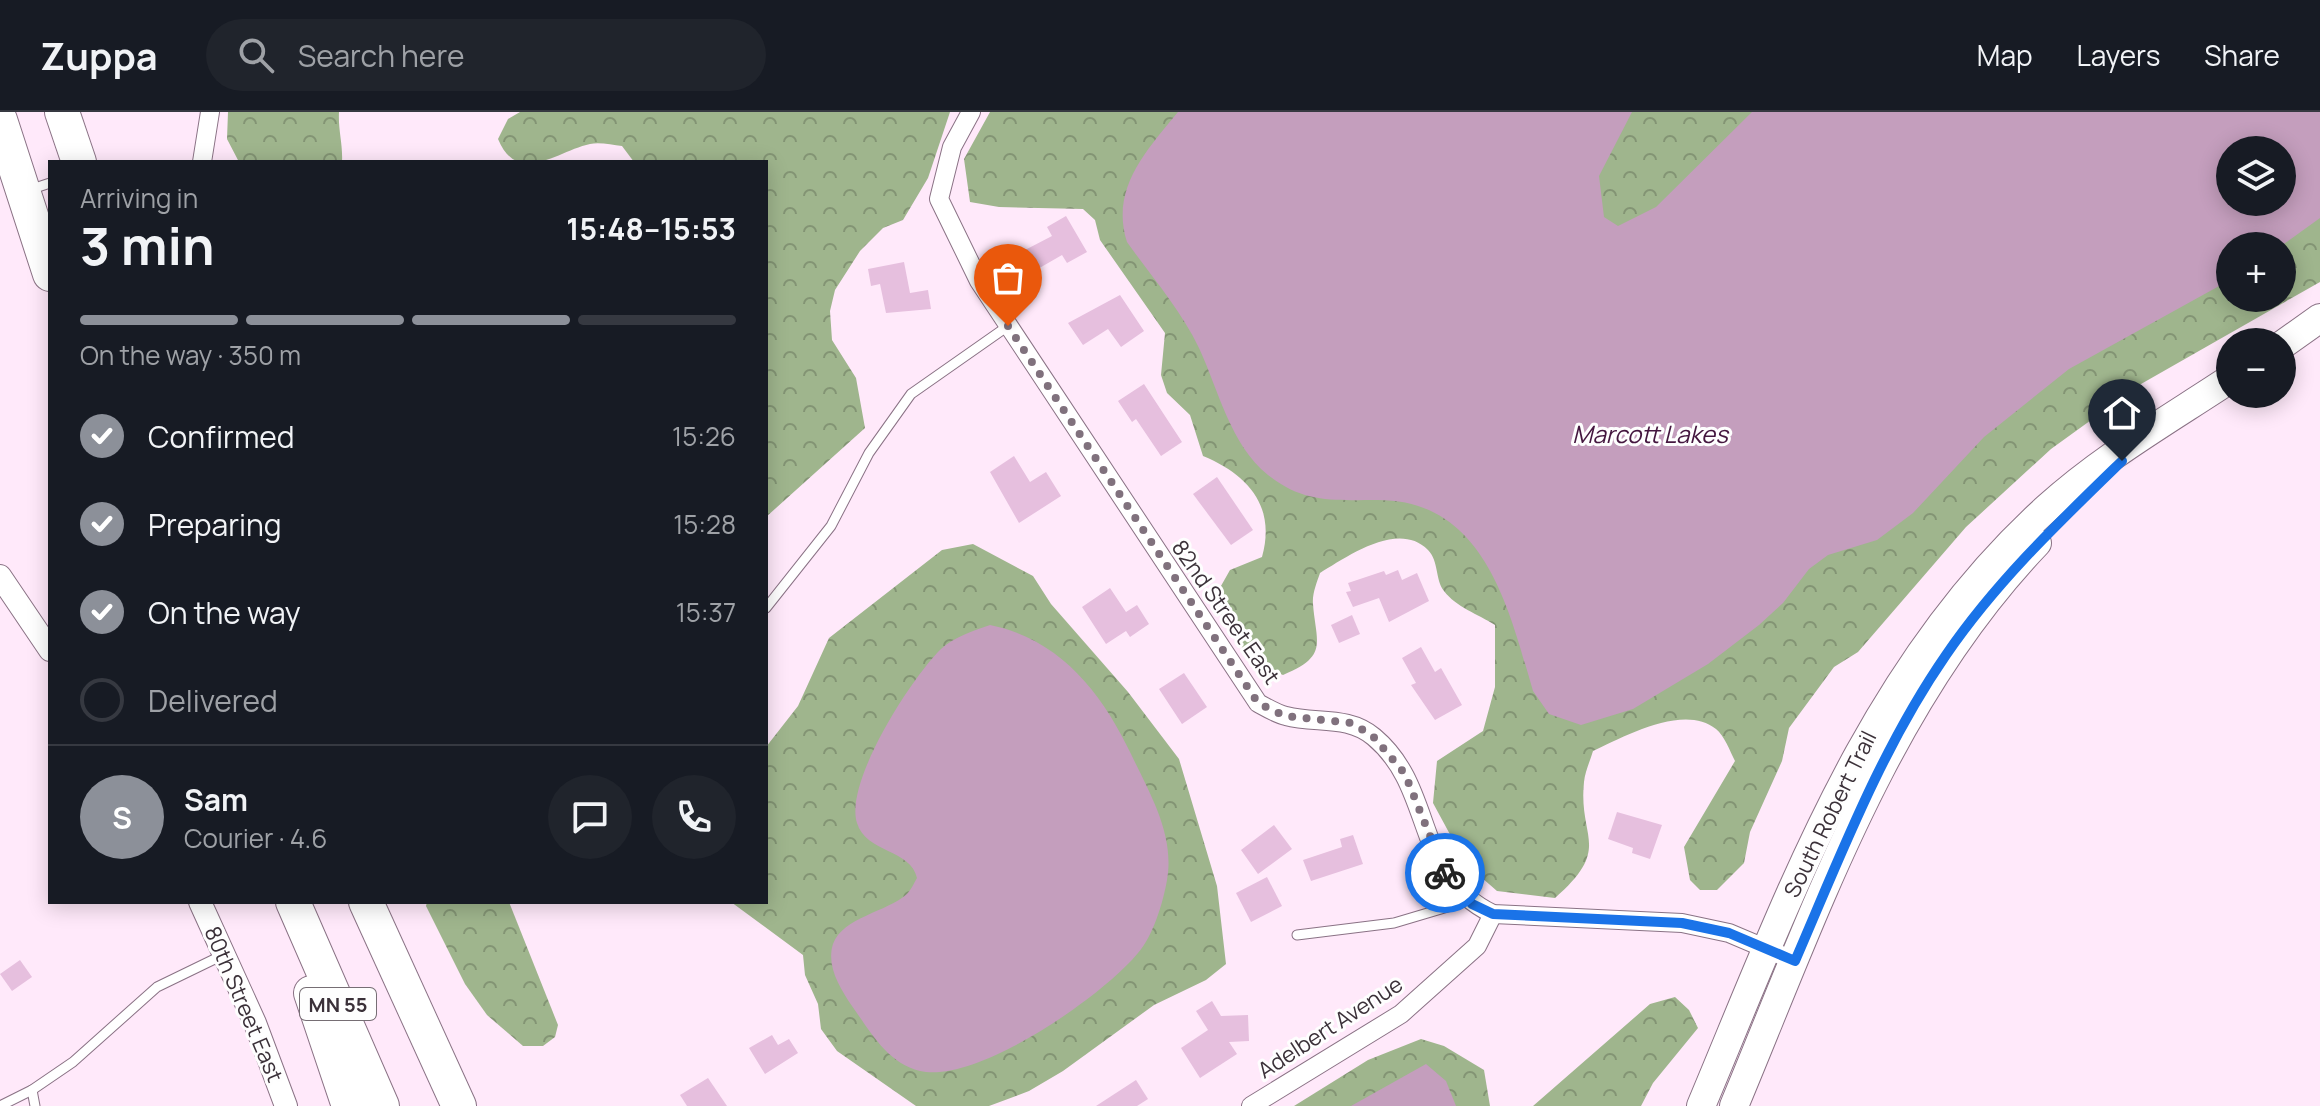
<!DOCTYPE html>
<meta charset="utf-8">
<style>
body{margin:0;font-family:Manrope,sans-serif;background:#20242c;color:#f1f3f6;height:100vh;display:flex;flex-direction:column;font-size:30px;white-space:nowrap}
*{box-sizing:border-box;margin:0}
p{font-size:26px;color:#9ea1a6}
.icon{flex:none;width:44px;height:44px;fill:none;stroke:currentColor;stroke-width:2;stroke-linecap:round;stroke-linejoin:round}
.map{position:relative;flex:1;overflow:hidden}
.details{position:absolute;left:48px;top:48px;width:720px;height:744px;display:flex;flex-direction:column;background:#171b24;border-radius:0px;box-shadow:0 4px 20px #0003}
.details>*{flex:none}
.fabs{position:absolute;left:2216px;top:24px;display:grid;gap:16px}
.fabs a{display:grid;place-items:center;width:80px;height:80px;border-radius:50%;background:#171b24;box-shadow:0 4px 20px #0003;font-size:40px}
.pin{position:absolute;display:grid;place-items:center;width:68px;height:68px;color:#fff;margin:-82px -34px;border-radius:50% 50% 50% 0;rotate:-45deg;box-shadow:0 0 8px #0007}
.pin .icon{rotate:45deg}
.courier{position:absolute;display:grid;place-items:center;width:80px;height:80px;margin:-40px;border:6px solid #1a73e8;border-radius:50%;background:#fff;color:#222;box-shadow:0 2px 10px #0007}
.headline em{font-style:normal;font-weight:700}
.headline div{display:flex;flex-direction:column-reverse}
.headline{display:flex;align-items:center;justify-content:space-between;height:136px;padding:0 32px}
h1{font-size:52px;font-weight:700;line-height:60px}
.bar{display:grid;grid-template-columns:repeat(4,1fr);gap:12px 8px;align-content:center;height:96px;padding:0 32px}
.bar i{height:10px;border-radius:6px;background:#363941}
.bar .on{background:#8c9099}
.bar p{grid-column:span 4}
.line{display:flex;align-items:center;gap:20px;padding:0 32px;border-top:2px solid #363941}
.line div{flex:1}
.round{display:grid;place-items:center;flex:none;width:84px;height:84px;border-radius:42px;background:#20242c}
ol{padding:0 32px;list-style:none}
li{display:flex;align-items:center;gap:24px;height:88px}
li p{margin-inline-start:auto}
li .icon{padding:8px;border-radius:50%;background:#8c9099;color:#fff;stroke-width:4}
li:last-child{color:#9ea1a6}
li i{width:44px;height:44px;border:4px solid #363941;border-radius:50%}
header{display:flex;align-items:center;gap:48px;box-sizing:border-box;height:112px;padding:0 40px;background:#171b24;border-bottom:2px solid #363941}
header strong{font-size:38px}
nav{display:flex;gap:44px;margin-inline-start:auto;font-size:28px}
.search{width:560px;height:72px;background:#20242c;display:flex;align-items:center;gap:20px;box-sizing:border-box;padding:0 28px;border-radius:44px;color:#9ea1a6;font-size:30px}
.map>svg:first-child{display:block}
.forest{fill:url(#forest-crowns);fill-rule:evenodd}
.water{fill:#c49ebd;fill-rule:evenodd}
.building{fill:#e6bfde}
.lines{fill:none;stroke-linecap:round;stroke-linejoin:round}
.service-casing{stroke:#8a7285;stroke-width:11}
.minor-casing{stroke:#8a7285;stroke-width:20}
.tertiary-casing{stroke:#8a7285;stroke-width:24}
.primary-casing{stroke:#8a7285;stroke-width:30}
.motorway-casing{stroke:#8a7285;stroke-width:36}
.service{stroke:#fff;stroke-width:9}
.minor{stroke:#fff;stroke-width:18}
.tertiary{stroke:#fff;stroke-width:22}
.primary{stroke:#fff;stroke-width:28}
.motorway{stroke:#fff;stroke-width:34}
.done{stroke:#80717d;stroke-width:8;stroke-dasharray:0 14.4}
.route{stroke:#1a73e8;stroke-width:10}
.labels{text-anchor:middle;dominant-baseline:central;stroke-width:6;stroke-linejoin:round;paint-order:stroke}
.shield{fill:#fefefe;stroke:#766e74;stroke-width:2}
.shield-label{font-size:20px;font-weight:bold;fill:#3b3139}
.street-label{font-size:22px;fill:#3b3139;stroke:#fefefe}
.water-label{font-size:24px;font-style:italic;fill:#44163f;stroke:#fefefe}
</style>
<header>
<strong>Zuppa</strong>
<div class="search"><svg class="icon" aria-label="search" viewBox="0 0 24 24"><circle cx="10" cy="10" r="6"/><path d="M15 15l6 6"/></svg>Search here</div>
<nav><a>Map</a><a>Layers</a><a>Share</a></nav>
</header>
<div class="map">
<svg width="2320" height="994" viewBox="0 0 2320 994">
<defs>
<pattern id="forest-crowns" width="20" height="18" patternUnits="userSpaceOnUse" patternTransform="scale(2)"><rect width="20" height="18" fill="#9fb58d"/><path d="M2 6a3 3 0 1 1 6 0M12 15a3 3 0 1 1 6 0" fill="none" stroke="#839474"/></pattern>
</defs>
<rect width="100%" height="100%" fill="#ffe9fa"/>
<g class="forest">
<path d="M228,0H339C338,18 343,32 342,50H239L227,27Z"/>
<path d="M520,0H950L928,66L903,108L883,116L860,139L835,178L830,199L832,228L856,266L865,316L766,405V50H634L622,34C612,33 600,30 590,32C557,39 518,75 498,27L508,7Z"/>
<path d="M990,0H2320V170L2141,272L2051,337L1966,415L1858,540L1834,555L1789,616L1782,649L1750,720L1744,751L1717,778H1700L1690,768L1684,735L1735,649C1730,639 1724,623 1716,617C1684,591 1623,625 1593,639C1590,649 1585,660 1584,670C1578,727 1613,735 1555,786L1497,779L1466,752L1433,691L1437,649L1483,619L1495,575V513C1478,502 1456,495 1444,479C1435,468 1439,449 1428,438C1398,408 1347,445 1320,461C1317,470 1312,482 1313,492C1316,531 1329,544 1283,563L1251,549L1221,504L1217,481L1230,458L1262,445C1276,395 1249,363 1203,344L1190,303L1167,281L1161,263L1165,221L1100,128L1095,108L1083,97L999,95L970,90L964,47ZM2230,38H2282V90H2230ZM2230,134H2282V186H2230Z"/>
<path d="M973,432L1033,464L1051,492L1128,580L1179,647L1217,774L1226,852L1206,868L1154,893L1063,959L1029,979L989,994H916L837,939L821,917L818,892L805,863L803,843L731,790H766V635L798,594L829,526L942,438Z"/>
<path d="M427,790H509L558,913L555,925L543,934H523L487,903L465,872L426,794Z"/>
<path d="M1675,885L1689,898L1698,916L1653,971L1641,994H1533L1650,892Z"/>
<path d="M1421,927L1444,934L1484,958L1490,994H1294L1368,948Z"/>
</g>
<g class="water">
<path d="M1178,0H1632L1599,64L1604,105L1618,114L1656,95L1752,0H2320V106L2281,134H2230V168L2069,257L1984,325L1913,401L1877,428L1828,443L1809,457L1783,491L1759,513L1708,552L1633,597L1581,613L1549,602L1533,579C1509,497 1485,388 1378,388C1335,388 1304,392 1268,363C1230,332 1219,279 1199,236C1181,198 1151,164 1127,130C1110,77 1146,39 1178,0ZM2282,38V90H2230V38Z"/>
<path d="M990,513C1060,527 1102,581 1131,642C1150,682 1175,723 1167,768C1163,791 1153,824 1138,841C1103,884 977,972 920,959C887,951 870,919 852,894C840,876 826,854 833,832C843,805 887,800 907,782C911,778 914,771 917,766C911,737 866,741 857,711C844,670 912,565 941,537C954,525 973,519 990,513Z"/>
<path d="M1426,952L1446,969L1456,994H1351Z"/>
</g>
<g class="building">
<path d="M1066,104L1087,140L1067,151L1062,143L1036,158L1025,138L1052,124L1047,115Z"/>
<path d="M904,150L910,181L928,178L931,197L886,201L880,172L871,174L868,157Z"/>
<path d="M1120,183L1144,219L1121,235L1108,217L1083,233L1068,211Z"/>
<path d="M1144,272L1182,330L1161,344L1136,307L1132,310L1118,289Z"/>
<path d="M1014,344L1030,370L1046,360L1061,384L1019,411L990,360Z"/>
<path d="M1217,365L1253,418L1231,433L1193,382Z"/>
<path d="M1398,458L1402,468L1417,461L1429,489L1389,510L1379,486L1353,495L1346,480L1351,479L1348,471L1384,459L1386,463Z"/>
<path d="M1110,476L1126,500L1137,493L1149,512L1130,525L1126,519L1106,532L1082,495Z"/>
<path d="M1352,503L1360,522L1339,531L1331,513Z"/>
<path d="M1421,535L1435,560L1441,556L1462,593L1435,608L1411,573L1416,571L1402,546Z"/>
<path d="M1184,561L1207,595L1182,612L1159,577Z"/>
<path d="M1617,700L1662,713L1650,747L1632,741L1633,736L1608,727Z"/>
<path d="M1274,713L1292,737L1258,762L1241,738Z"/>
<path d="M1353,723L1363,752L1311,769L1303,748L1342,735L1340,727Z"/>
<path d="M1267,765L1282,794L1251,810L1236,781Z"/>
<path d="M20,848L32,865L12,879L0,862Z"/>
<path d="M1212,889L1221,904L1248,903L1249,929L1229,930L1237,942L1200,966L1181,936L1208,918L1196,899Z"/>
<path d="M772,923L778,933L789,927L798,941L765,962L749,936Z"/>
<path d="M708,966L727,994H687L680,983Z"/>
<path d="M1136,968L1148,987L1137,994H1096Z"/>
</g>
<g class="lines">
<g class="service-casing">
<g id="service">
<path d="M29,78L50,71"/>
<path d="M766,496L831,414L869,341L911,282L1008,214"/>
<path d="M1297,823L1394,811L1468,789"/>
<path d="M0,994L32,978"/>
<path d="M35,994L32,978L73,950L157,875L225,842"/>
</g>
</g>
<g class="minor-casing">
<g id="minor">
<path d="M971,0L952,35L939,87L979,169L1258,591C1267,596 1277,602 1286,604C1316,612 1348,603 1374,625C1436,677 1412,763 1493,802L1682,811L1729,821L1795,849"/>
<path d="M202,50L210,0"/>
<path d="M1251,994L1401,902L1477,834L1493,802"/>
</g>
</g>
<g class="tertiary-casing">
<g id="tertiary">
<path d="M0,464L50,538"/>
<path d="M200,790L255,911L286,994"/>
</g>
</g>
<g class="primary-casing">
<g id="primary">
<path d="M2282,233L2320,206"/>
<path d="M1701,994C1791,780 1870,556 2047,396C2102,346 2168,308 2230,267"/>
<path d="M1734,994C1816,798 1887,588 2037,431"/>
</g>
</g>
<g class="motorway-casing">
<g id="motorway">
<path d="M62,0L79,50"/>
<path d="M0,8L50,162"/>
<path d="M293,790L382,994"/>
<path d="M366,790L459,994"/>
<path d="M311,881L349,994"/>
</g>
</g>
<use href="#service" class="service"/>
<use href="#minor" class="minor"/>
<use href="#tertiary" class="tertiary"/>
<use href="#primary" class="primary"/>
<use href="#motorway" class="motorway"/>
</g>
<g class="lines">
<path class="done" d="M1008,214L1258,591L1285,604L1351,611L1372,623L1405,662L1445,761"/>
<path class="route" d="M1445,761L1472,792L1493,802L1682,811L1729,821L1795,849C1840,745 1881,637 1946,543C1996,470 2058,411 2122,349"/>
</g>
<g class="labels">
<rect class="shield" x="300" y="876" width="76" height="32" rx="6"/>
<g class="shield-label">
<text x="338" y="892">MN 55</text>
</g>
<g class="street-label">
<text transform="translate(1226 500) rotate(55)">82nd Street East</text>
<text transform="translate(1830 702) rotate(-64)">South Robert Trail</text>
<text transform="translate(244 892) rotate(67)">80th Street East</text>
<text transform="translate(1330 915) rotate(-33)">Adelbert Avenue</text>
</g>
<g class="water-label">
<text x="1650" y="321">Marcott Lakes</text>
</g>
</g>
</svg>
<div class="fabs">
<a><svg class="icon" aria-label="layers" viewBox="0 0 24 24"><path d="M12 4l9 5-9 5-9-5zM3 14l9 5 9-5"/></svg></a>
<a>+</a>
<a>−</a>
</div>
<div class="pin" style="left:1008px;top:214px;background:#ea580c"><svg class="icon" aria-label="bag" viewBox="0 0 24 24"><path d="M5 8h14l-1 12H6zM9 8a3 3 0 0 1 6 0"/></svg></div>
<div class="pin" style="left:2122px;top:349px;background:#1f2937"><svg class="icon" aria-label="home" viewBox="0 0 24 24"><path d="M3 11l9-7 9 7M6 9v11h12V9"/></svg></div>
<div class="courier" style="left:1445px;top:761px"><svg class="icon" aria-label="bike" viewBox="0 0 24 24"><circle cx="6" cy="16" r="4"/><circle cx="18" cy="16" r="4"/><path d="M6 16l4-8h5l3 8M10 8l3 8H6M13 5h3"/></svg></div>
<section class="details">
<div class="headline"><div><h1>3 min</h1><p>Arriving in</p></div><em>15:48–15:53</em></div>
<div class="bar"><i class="on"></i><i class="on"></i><i class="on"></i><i></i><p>On the way · 350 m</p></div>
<ol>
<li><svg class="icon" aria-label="check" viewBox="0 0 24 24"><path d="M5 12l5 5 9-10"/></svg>Confirmed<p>15:26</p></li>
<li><svg class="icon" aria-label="check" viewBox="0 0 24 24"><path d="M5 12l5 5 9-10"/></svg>Preparing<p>15:28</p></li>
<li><svg class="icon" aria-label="check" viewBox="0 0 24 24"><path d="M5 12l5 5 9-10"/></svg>On the way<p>15:37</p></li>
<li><i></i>Delivered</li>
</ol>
<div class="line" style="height:144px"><b class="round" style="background:#8c9099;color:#fff">S</b><div><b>Sam</b><p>Courier · 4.6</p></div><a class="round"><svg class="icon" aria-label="chat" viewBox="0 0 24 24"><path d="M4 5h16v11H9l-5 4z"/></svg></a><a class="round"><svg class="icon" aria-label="phone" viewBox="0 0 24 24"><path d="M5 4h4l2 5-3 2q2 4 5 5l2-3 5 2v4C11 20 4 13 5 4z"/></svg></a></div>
</section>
</div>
